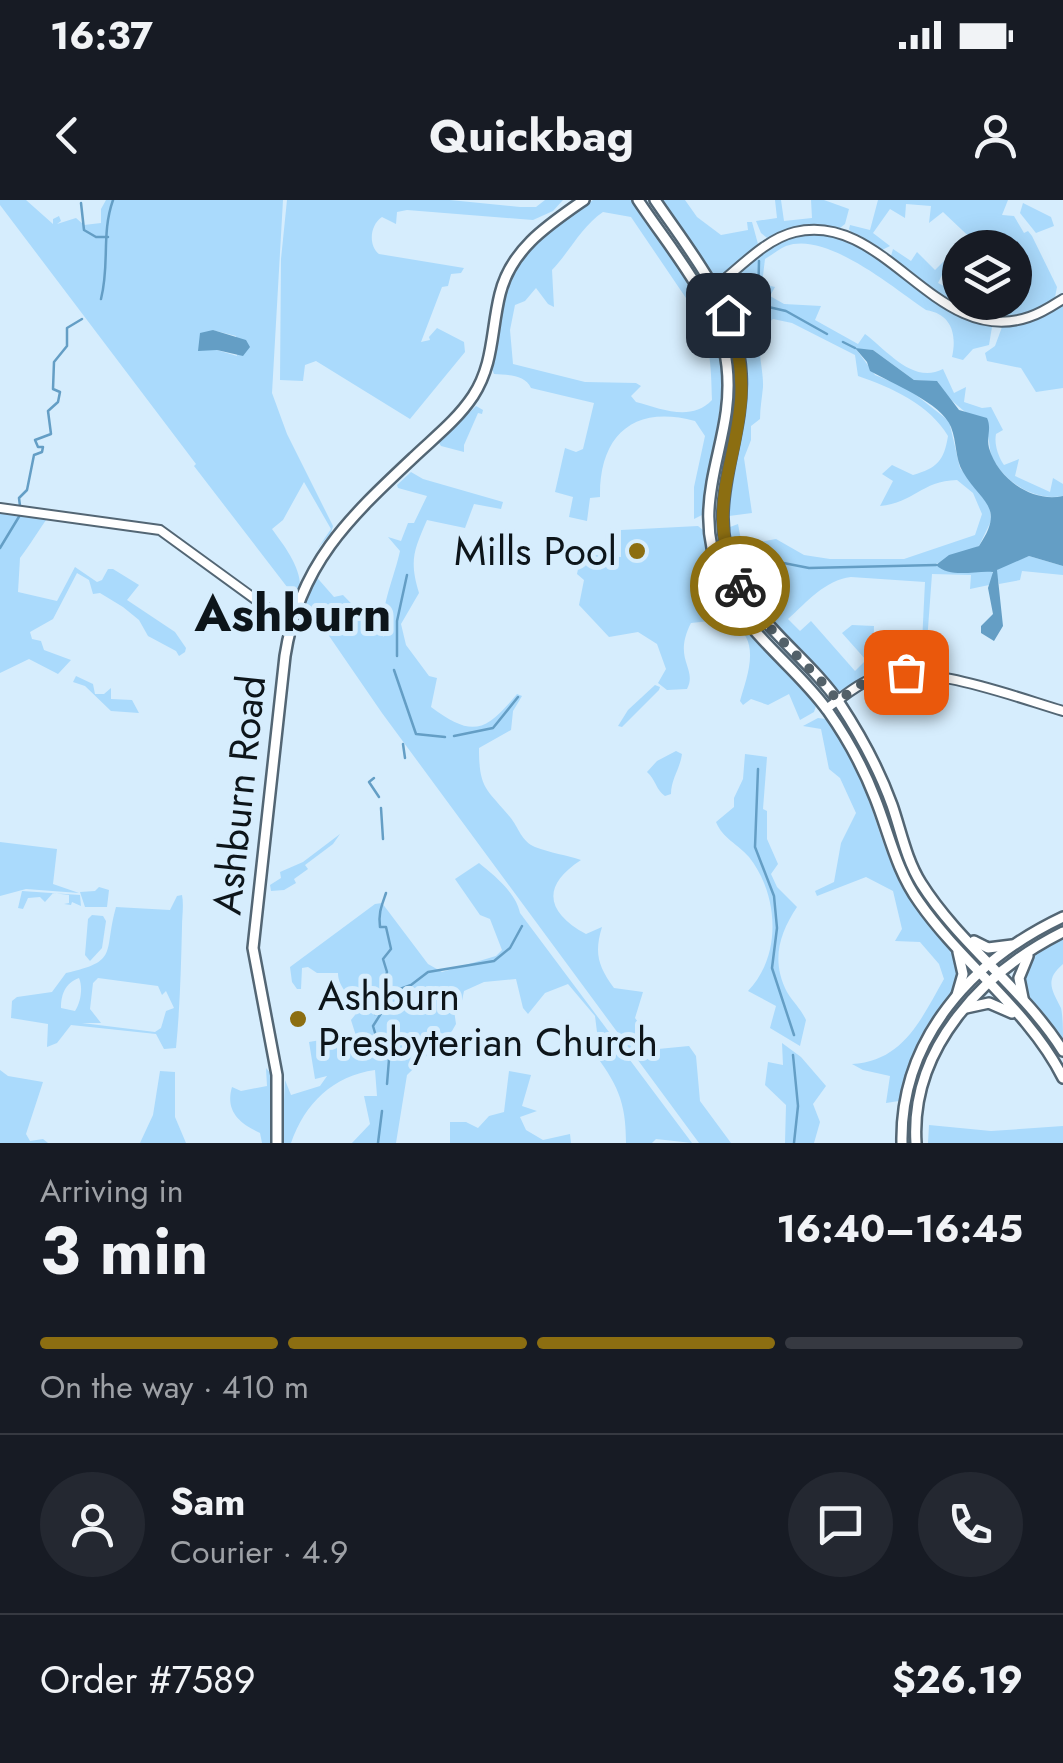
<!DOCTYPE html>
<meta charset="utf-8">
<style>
body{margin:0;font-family:Jost,sans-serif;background:#242831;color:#f1f3f6;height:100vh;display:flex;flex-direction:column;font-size:38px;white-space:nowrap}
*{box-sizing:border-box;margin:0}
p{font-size:32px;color:#9ea1a6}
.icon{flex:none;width:55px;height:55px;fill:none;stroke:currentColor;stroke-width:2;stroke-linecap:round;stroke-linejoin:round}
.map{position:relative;height:943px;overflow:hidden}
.details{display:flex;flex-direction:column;background:#171b24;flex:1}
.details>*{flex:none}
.fabs{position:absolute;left:942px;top:30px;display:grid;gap:20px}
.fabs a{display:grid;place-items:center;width:90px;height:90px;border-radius:50%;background:#171b24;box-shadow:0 5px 25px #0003;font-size:50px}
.pin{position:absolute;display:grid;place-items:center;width:85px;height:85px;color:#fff;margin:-42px;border-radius:20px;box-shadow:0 5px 15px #0006}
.courier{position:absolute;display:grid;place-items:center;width:100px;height:100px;margin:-50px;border:8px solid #8c6e11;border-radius:50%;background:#fff;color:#222;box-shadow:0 2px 12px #0007}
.head em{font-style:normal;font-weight:700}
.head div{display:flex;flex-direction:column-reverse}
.head{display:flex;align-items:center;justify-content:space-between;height:170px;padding:0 40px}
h1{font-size:65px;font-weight:700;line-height:75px}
.bar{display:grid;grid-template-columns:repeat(4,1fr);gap:15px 10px;align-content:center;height:120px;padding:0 40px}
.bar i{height:12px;border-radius:8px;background:#363941}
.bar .active{background:#8c6e11}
.bar p{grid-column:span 4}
.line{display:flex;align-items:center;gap:25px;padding:0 40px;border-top:2px solid #363941}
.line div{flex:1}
.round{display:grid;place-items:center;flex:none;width:105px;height:105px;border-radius:52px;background:#242831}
.status{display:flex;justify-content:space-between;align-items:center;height:70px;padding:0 50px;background:#171b24;direction:ltr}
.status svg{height:28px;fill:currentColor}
header{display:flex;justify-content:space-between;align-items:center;height:130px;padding:0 40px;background:#171b24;font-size:45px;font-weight:700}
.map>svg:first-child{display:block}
.green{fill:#aadafc;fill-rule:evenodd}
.water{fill:#649ec5}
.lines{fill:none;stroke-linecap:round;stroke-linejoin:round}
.stream{stroke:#649ec5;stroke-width:2.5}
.tertiary-casing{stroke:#536674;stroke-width:12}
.secondary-casing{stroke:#536674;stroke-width:14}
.tertiary{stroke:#fff;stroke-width:8}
.secondary{stroke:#fff;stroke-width:9}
.done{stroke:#536169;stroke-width:10;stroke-dasharray:0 18}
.route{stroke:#8c6e11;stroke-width:12}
.poi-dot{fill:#8c6e11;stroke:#d6edfd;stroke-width:4}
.labels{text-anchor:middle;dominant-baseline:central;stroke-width:10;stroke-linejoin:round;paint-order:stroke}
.poi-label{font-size:40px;fill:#0d151a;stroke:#d6edfd;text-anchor:end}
.street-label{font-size:40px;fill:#0d151a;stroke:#d6edfd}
.district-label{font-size:50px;font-weight:bold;fill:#0d151a;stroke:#d6edfd}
</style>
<div class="status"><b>16:37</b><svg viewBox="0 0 49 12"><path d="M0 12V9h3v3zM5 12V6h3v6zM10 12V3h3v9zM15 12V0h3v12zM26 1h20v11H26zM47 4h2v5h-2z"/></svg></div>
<header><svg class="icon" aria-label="back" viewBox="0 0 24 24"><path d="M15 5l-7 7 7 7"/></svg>Quickbag<svg class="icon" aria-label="person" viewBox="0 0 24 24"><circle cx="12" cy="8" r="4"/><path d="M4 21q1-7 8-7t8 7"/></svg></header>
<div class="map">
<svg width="1063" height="943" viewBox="0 0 1063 943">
<rect width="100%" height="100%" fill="#d6edfd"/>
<g class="green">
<path d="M0,0H26L53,24V19L59,16L61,21L57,24L76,18L84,25L101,23V9L106,0H283L272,193L287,234L333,326L331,333L318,348L331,329L304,282L283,320L272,329C285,347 305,372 299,394L296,392L294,396L194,266L196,264L0,5ZM212,130L236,136L237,156L217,150Z"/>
<path d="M287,0H450L520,7H536L545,0H563L553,11L533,20L407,10L397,12L396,24L382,17C370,25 368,45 379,54L464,68L461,73L451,74L448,86L442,87L421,142L430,140L429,137L437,128L464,142L465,152L410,219L316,161L305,165L303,181L280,180L281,59Z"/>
<path d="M593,0H635L691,89V99L688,101L631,17L603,12C582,26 570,51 552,70L554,107L548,104L536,88L525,101L515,105L510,130L513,164L585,182L636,183L641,186L631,196L636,202C662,209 691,222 712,200C711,166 711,137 692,107L702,108C743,174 708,245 702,315L694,319V287L705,236L695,221C633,204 599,236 600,297L590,298L587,321L569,317L573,297L555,292L565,248L576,252L583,249L594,203L531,188C525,175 509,175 494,174L492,169C508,68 507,60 593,0Z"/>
<path d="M658,0H685L697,17L721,35L748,30L747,22H752L758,44L737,68L716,80Z"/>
<path d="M775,0H781L784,21L812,18L811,0H824L849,9L845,24L840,28H797L767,38L761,33L756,21L777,18Z"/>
<path d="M878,0H1008L1002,15L1014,16L1024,33L1028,31L1032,36L1057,87L1055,97C1028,122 994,122 962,109L958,102L960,97V102H1015V48L980,47L943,12L929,23L931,6L906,4L905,18L890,9L873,33L890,46L880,51L853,35L849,29L850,25L870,30Z"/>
<path d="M1023,3L1051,17L1054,26L1036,33L1020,13Z"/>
<path d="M826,34L858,46L960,116L992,127L989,145L973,149L963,160L952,157C957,135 952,114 926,110C893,88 827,31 786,46C779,49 772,55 765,59L762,84L775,87L770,96L784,104L821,106L815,120L858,144L865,134C887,150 913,185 943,169L954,193L966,187L964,202L982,208L991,207L1003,230L996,234C994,244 998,256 1004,265L1019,259L1015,276L1050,292L1053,278L1063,284V296C1035,302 1004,282 992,257C989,250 990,240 987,234C978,217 951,207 938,182L914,180L873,150L856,149L875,175L907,188L949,221L960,268L990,306L991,321L979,346L936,364L992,371L994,377L989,385L970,389L971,375L932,374L925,469C887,465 872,475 839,491C825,481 813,464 801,451C770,417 724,379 730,327L738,324L742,345L776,339L804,355L830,359H904L975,335L982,314L973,293L957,280C921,281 914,303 880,306L893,281L882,274L892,265L913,275C937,268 944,261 948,236C930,205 891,187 858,176L855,155L792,123L773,119C750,136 764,163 763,187C762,198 760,208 760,219L751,226V240L744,258L752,313L729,316C724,296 732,273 736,253C749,190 750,151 722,92L724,87C766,55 767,35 826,34ZM851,377L925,382L921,463H873L874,426L852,425L842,433L866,460L855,471L811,421L800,431L788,419C807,402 825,380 851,377Z"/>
<path d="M893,49L911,61L917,52L935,70L946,59L949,61L938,83L956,92L954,96L946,98L896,64L891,56Z"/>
<path d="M1063,102V188L1036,192L1021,168L987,161L985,153L995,146L1002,127L1033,119Z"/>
<path d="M476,206L483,210L482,214L478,213L464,245V252L441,246L439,243Z"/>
<path d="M411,272L423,279L503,302L501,309L474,304L465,328L427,320C414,350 409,360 419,393L401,424L406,445L429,476L437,478L431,507C473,538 485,532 517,494L522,496L513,511L511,530L479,548C479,589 486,588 510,617C519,628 521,641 535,647C550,653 567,655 581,660C541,686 546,712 586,734L602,727C594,753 598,766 614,788L643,792L635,818L658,849L689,846L696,856L700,901L731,943H699L382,513L303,398L313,373L334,397L343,395L384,437C378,412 394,379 400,351L388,337L401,341L408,323H414L427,296L398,288L397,285Z"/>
<path d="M0,311L49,316C38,331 30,345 20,358L18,392L57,401L75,367L97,382L102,380L108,369H113L139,385L127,400L175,432L186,448L185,452L179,456L176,451L148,436L139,420L123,407L100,393L93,394L89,380L77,373L53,419L30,432L32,439L41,441L44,450L71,460L58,474L29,459L0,473Z"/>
<path d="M698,326L703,330C720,411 760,438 810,497L816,506L814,512L800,520L789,494L768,505L751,499L743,505L740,501C745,483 756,456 746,437C742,431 733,424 728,419L691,423C672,460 698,468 687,489L667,490L658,483L666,469L657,444L638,432L609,437L579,405L584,380L577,374L581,354L621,357V330Z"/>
<path d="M1029,356L1063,366V375L1022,371L1020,380L999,384L996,372L999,367Z"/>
<path d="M76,476L93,484L95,494H104L111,488V499L132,500L139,513L111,511L85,486L73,482Z"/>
<path d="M655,485L660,487L659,490L622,527L618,526L628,510Z"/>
<path d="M818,518L826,519C868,566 872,630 901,683C916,711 950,736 961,765C954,799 944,799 927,826C912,849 905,874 899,901L886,903L890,876L863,870L852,864C904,861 921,819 944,779L939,764L920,742L895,741L902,729L893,691L866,677L817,696L815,691L834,682L841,643L856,613L840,578L829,569L821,529L803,526Z"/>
<path d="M676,551L682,554C680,569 671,579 671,594L665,596C656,590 656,580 647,572L657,561Z"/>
<path d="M745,554L767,557L763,609L767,611V639L778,664L771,674L777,687L797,707C779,734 771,761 787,792C793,802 801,809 806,820L800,846L770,828L776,806L748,791C782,756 779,695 749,657C738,644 723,639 716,622L734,607V598L743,579Z"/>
<path d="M340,634L333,644L305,665L308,669L294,679L296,683L284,690L271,691L270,685L281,678L280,672L303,662Z"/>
<path d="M0,642L57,649L53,684L79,693L26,689L0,696Z"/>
<path d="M479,663C495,676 516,693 520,713L692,943L656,939L652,943H626C626,900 617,884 592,850L598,840L595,816L568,784L545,793L528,814L523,808L516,779L484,782L464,791L460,810H454L456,824L452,831L407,875L396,943H352L370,924L364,896H377L375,870C333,876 305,903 291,943H282L285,880L291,895L320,886L327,876L315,879L309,842L326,839L328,847L357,839L351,820L355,815C353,795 338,789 338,773H317L308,767L302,768L301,789H297L292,782L290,767L375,704L382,703L428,764L442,772L496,756L502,750L490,719L480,715L455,679Z"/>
<path d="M99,687L109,690L107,707H85L80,692L95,691Z"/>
<path d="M22,691L80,695L81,706L72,702L71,705L64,704L69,703V695L53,693L45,702L40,697L28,698L23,709L18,708Z"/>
<path d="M182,695C184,705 182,716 182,727C181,768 180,807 176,848L164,849L156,834L71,825L57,843L47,847L48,824L11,818L12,801L17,797L52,792L66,773C120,761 103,753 116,707L170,710L177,696ZM79,778C83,787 81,802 75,811L61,808C61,795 65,783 79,778ZM98,778L158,786L162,795L166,791L174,808L166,811L161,828L155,832L82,823H101L90,809L93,783Z"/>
<path d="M92,715L103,716L106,721L102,748L90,761L85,755L88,719Z"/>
<path d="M1063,737V764C1044,780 1052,790 1061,808C1063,817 1063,832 1063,842C1046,819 1007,790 1029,759C1036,749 1053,743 1063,737Z"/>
<path d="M782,843L801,857L826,886L813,904L820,922L814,943H785L786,905L765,885L768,862L783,865Z"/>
<path d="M266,868L273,876L274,943H262L260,933C239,923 225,911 232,887L241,891L267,886Z"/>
<path d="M0,870L8,876L43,882L26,934L30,941L43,939L48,943H0Z"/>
<path d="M160,871L175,872V917L186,943H140L153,915Z"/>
<path d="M509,871L531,875L522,906L537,911L520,917L526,930L543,940L570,934L571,943H450V922H466L478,928L489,916L504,912Z"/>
<path d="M929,925L991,931L1063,926V943H928Z"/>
</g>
<g class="water">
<path d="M213,130L246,140L250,147L243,156L217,150L198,151L200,133Z"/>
<path d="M855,148L873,150L914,180L937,181L959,210L987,218C992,229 986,237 989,248C998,279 1032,303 1063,296V366L1029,356L997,370L1003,426L994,441L981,433V426L993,414L988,388L993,372C976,370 951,379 936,365L949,355L979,346C1006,306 981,303 963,272C955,259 957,242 951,227C942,203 891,183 870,171L867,162Z"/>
</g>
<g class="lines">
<g class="stream">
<path d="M81,3L84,30L96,37H108"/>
<path d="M101,99C110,64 101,34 113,0"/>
<path d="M733,99L786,111L827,134"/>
<path d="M758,103L759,61"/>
<path d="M843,142L855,148"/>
<path d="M20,306L19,298L27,290L34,255L42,252L43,247H38L35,240L51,234L48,211L58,202L60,192L53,189L54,162L67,146V128L82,119"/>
<path d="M0,348L20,315"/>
<path d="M738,354L809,368L936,365"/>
<path d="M710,361L712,386"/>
<path d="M397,456V421L407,375"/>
<path d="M394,470L416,534L445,537"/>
<path d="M454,536L493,528L518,497"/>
<path d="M403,544L405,558"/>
<path d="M758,569L755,647L774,696L777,728L772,768L794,835"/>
<path d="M374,578L369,582L379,597"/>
<path d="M381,608L383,639"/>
<path d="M375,814L387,772L383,759L391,749L386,727H380C378,713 382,705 386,693"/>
<path d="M793,855L798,906L794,943"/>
<path d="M387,884L390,847L379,846L373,826L387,804L389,793L411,785L428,772L494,761L510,748L522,726"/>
<path d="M378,943L382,911"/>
</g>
<g class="tertiary-casing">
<g id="tertiary">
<path d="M702,97C732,77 761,40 795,32C885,10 936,149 1029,117C1042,113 1052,106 1063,99"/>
<path d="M0,308L160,330L292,426"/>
<path d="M826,509C841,499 855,485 872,479C922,461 1012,496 1063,511"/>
</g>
</g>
<g class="secondary-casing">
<g id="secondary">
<path d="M638,0C671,50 720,104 727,166C736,245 685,296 723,382C745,434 796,466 828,511C847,538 863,567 875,598C889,633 896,670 919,702C962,764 1029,810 1063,878"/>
<path d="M655,0C691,53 738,108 741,174C745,246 703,303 735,375C758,427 809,458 840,504C861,536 879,569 892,605C901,631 906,659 921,683C960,745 1024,789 1063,851"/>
<path d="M974,741L988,748L1012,745"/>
<path d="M957,795L963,774L958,752"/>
<path d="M1023,798L1019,778L1028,756"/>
<path d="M966,808L989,803L1012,813"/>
<path d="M277,943V875L253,748L285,456C299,364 350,317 415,256C435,237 457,220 473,196C494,164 491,130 500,94C511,49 548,25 584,0"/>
<path d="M902,943C900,839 972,760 1063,717"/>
<path d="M916,943C910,848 983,772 1063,732"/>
</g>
</g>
<use href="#tertiary" class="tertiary"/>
<use href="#secondary" class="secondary"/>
</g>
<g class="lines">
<path class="done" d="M740,386C761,427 809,463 838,501L864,482L906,472"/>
<path class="route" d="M728,115C738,143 743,171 741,200C735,273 704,312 740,386"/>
</g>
<g class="poi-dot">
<circle cx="637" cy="351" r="10"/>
<circle cx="298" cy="819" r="10"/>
</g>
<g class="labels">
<g class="poi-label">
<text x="617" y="351">Mills Pool</text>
<text x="318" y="796" text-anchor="start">Ashburn<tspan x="318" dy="46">Presbyterian Church</tspan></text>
</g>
<g class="street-label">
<text transform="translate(239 595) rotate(-84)">Ashburn Road</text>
</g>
<g class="district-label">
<text x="293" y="413">Ashburn</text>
</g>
</g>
</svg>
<div class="fabs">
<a><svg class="icon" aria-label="layers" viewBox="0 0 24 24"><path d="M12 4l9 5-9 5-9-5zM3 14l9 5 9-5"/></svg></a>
</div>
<div class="pin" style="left:906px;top:472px;background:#ea580c"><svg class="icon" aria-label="bag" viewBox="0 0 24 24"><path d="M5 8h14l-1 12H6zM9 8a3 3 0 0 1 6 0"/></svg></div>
<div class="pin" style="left:728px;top:115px;background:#1f2937"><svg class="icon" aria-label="home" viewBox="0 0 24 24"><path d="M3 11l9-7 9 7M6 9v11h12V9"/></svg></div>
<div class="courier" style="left:740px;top:386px"><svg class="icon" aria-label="bike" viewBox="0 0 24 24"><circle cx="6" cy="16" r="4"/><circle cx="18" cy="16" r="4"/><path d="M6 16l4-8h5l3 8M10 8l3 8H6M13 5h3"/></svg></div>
</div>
<section class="details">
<div class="head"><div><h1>3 min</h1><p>Arriving in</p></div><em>16:40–16:45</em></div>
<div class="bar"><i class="active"></i><i class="active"></i><i class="active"></i><i></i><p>On the way · 410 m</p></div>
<div class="line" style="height:180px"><a class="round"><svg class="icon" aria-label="person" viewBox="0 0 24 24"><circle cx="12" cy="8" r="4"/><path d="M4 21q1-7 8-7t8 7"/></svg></a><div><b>Sam</b><p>Courier · 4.9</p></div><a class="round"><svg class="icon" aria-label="chat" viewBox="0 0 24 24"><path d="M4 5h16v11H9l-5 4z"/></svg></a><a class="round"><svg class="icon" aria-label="phone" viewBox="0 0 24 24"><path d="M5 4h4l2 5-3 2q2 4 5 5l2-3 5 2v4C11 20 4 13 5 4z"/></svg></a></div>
<div class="line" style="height:130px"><div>Order #7589</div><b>$26.19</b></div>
</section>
